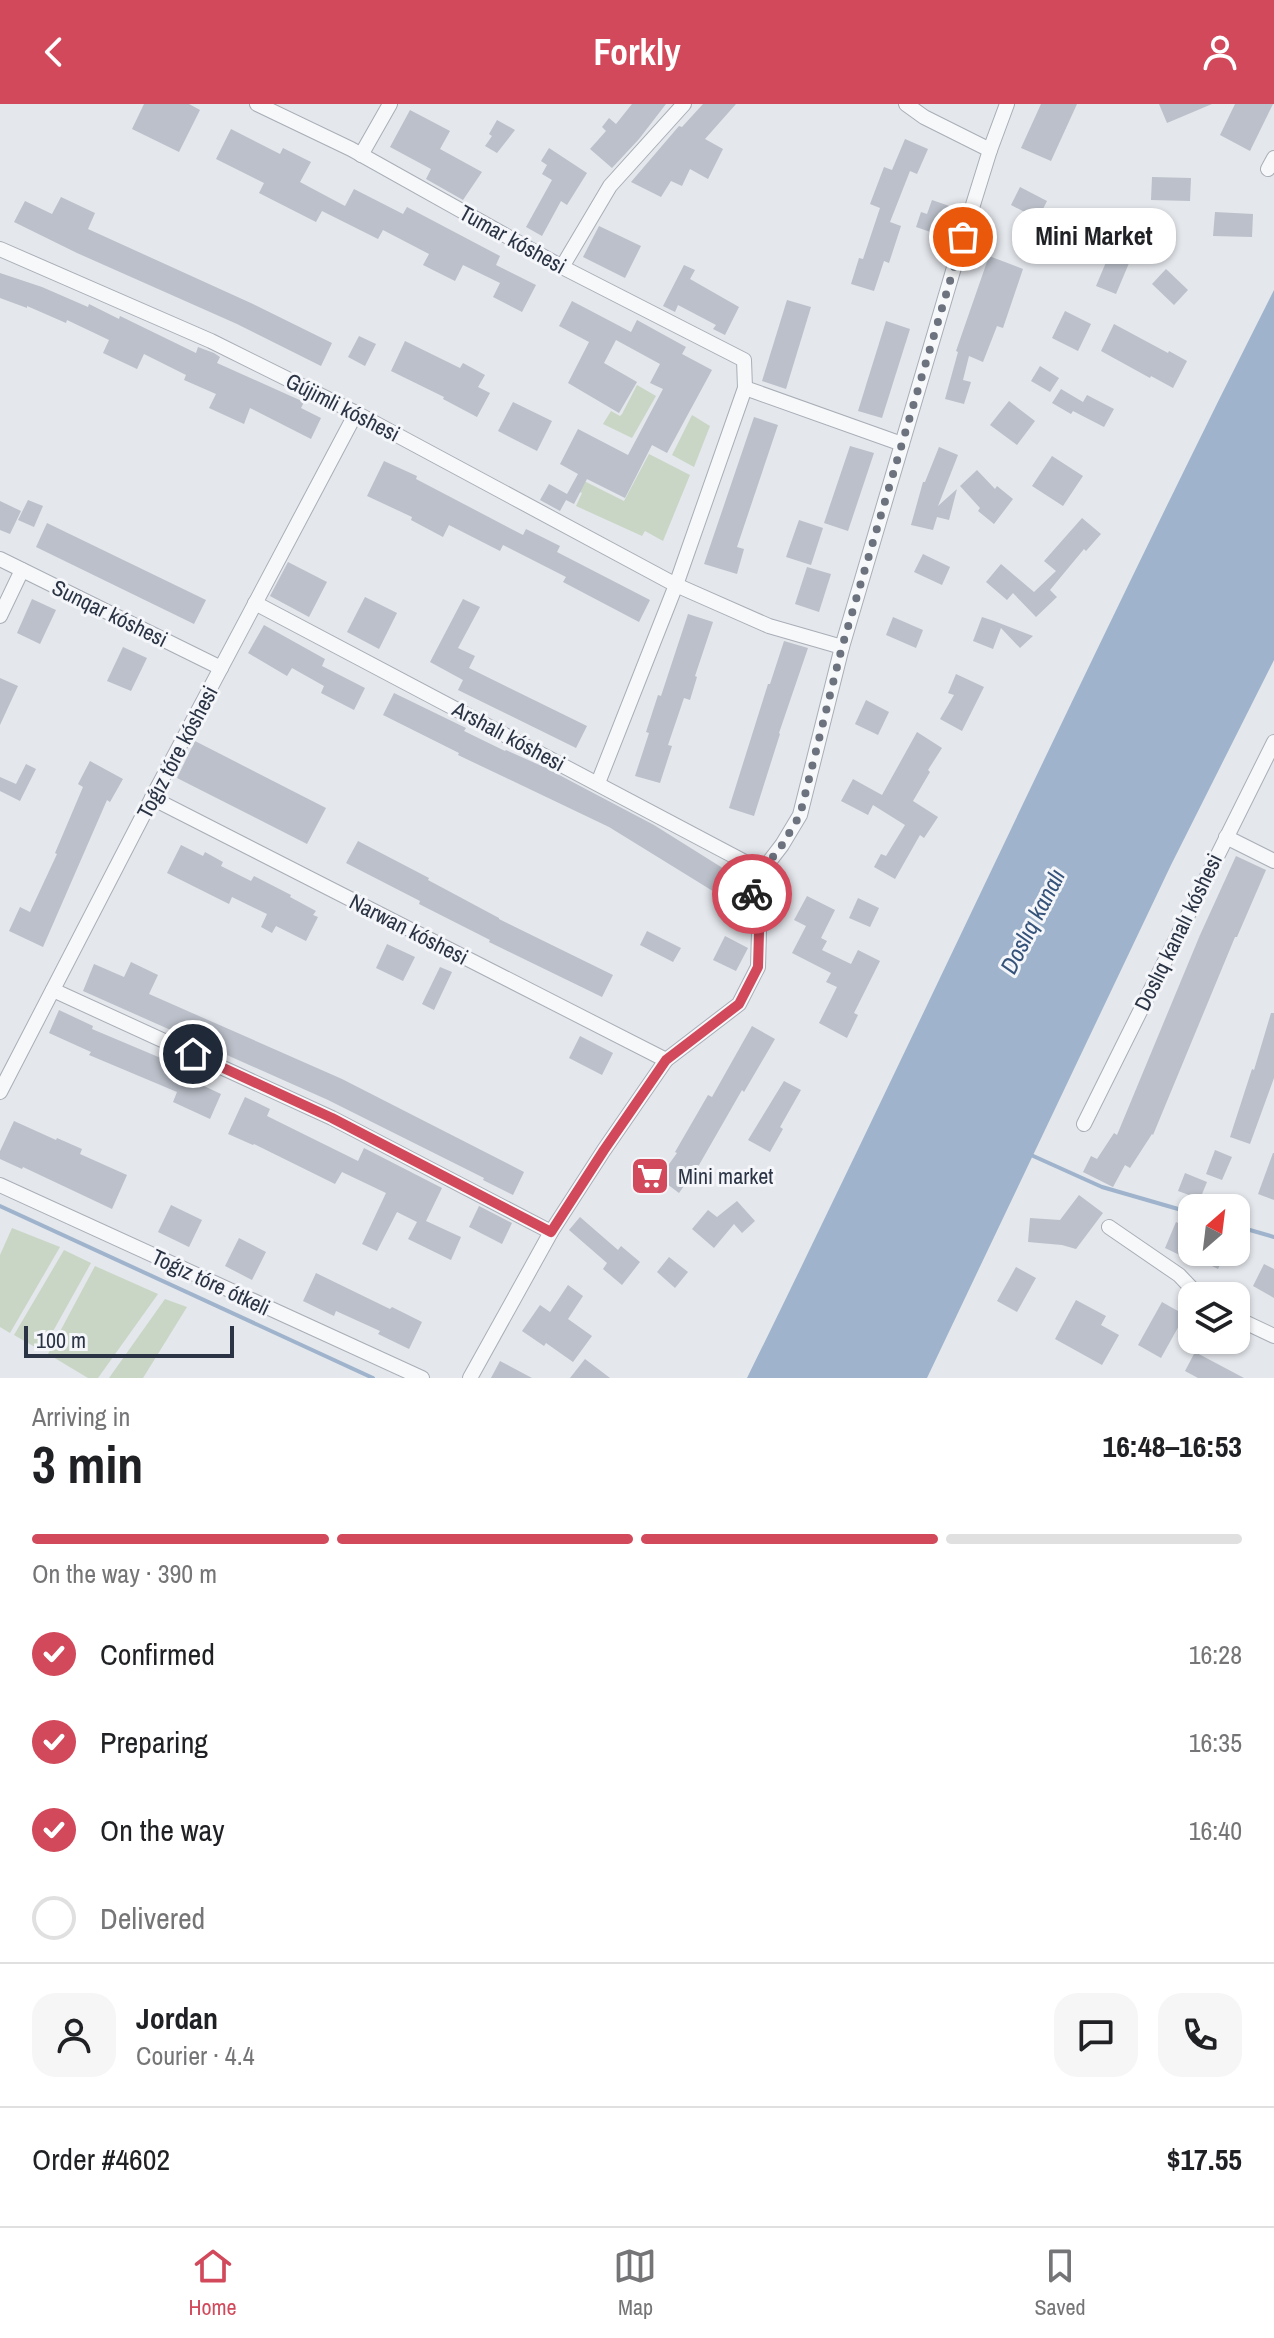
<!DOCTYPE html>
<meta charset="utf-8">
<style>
body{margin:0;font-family:"Archivo Narrow",sans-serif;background:#f6f6f6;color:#202124;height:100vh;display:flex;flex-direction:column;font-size:30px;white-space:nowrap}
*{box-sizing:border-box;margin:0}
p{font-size:26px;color:#757577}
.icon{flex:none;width:44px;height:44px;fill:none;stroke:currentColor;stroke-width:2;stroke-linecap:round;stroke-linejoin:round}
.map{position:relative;height:1274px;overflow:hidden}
.details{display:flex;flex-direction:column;background:#fff;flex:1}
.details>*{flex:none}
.needle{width:52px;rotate:28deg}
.buttons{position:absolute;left:1178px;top:1090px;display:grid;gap:16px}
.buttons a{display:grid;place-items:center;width:72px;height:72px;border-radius:16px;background:#fff;box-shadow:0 2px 6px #0004;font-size:40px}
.scale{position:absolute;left:24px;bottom:20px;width:210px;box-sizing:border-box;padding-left:8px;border:4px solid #2b3445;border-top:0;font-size:22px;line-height:28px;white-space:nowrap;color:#2b3445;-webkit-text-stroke:6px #f4f6f9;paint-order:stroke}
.pin{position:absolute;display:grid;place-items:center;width:68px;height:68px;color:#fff;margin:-34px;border:4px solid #fff;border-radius:50%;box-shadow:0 2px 8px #0007}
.courier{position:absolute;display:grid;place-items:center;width:80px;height:80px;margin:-40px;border:6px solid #d1495b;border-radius:50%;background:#fff;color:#222;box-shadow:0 2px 10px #0007}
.bubble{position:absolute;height:56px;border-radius:24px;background:#fff;box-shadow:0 2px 6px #0004;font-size:26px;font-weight:700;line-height:56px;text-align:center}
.summary em{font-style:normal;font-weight:700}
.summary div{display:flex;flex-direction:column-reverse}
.summary{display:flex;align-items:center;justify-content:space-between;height:136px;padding:0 32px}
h1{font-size:52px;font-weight:700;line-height:60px}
.bar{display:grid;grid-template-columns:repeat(4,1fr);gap:12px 8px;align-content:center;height:96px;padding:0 32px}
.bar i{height:10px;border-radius:6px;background:#e0e0e0}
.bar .selected{background:#d1495b}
.bar p{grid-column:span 4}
.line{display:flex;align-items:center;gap:20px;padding:0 32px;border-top:2px solid #e0e0e0}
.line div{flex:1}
.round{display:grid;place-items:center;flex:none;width:84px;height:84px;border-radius:24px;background:#f6f6f6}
ol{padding:0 32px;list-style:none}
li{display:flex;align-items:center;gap:24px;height:88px}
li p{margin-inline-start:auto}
li .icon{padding:8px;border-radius:50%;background:#d1495b;color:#fff;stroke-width:4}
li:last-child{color:#757577}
li i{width:44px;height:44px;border:4px solid #e0e0e0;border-radius:50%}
header{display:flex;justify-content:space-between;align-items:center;height:104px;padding:0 32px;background:#d1495b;color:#fff;font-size:36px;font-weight:700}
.menu{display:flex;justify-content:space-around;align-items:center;height:112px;border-top:2px solid #e0e0e0;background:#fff;font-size:22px;color:#757577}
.menu a{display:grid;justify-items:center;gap:4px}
.menu .selected{color:#d1495b}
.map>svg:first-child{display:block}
.green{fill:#c9d6c5}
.water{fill:#9fb4cc}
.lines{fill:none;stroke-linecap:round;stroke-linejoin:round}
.stream{stroke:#9fb4cc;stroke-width:4}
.building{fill:#bbc0ca}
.street-casing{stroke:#a9aeb7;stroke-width:16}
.street{stroke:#f7f8fa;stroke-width:14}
.done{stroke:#6c737f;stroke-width:8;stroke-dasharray:0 14.4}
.route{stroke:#d1495b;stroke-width:10}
.labels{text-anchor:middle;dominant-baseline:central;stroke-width:6;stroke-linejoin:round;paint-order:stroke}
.street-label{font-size:22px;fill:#2b3445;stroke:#f4f6f9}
.poi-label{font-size:22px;fill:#2b3445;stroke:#f4f6f9;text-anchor:start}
.water-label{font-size:24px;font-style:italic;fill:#34527a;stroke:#f4f6f9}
</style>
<header><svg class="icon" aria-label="back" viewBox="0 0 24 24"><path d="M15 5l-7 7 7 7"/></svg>Forkly<svg class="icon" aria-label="person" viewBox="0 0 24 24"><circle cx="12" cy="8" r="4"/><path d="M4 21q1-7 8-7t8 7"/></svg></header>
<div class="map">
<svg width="1274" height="1274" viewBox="0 0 1274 1274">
<rect width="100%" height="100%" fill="#e4e7ec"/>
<g class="green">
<path d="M637,281L656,292L632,334L603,320L611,307L620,312L622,310Z"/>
<path d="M692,311L710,322L694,363L672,351Z"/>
<path d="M649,350L690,371L663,437L645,427L642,432L576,402L582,389L573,385L578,374L624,397Z"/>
<path d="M12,1124L60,1143L10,1229L0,1223V1151Z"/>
<path d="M64,1146L91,1159L42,1247L14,1231Z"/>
<path d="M95,1162L158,1190L98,1274H88L48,1250Z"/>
<path d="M165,1195L187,1203L143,1274H109Z"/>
</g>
<path class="water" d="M1274,186V556L1171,761L927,1274H747C925,912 1092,546 1274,186Z"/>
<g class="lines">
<g class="stream">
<path d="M1031,1051L1102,1083L1192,1109"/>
<path d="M0,1102L373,1274"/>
<path d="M1236,1122L1274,1133"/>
</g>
</g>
<g class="building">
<path d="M144,0H189L200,6L179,48L132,25Z"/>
<path d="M632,0H666L639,35L612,64L590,45L606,27L602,23L609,14L616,20Z"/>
<path d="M703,0H736L705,35L723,45L708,75L690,65L682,82L671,77L661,93L631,78L679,22L682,23Z"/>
<path d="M1041,0H1077L1051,57L1021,44Z"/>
<path d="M1159,0H1212L1167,19Z"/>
<path d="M1235,0H1273L1250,47L1220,31Z"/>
<path d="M410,6L450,27L440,45L482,68L463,96L426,75L431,65L390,43Z"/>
<path d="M497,16L515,26L497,49L485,42L492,32L489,30Z"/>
<path d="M231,25L280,50L283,44L311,58L300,78L345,102L354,85L403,110L407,103L500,152L496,161L536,181L522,208L493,193L500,179L463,161L455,177L423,161L429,150L383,126L378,135L322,107L316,118L259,89L264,79L216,55Z"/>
<path d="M905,35L928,45L917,70L910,67L890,118L901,122L889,159L884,157L874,187L851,180L859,154L863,155L880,104L870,100L884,63L892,66Z"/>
<path d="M549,44L587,69L567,101L561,97L542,132L526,123L552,76L542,70L547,61L541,57Z"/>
<path d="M1152,73L1191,74L1190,97L1151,96Z"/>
<path d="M1020,83L1047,97L1038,115L1011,101Z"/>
<path d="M61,93L95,109L88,125L253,200L332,239L321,262L237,220L77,149L14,118L25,97L52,110Z"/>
<path d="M932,96L955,104L945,133L916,123L921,108L927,110Z"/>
<path d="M1215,108L1253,110L1252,133L1213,132Z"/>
<path d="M1028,115L1055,129L1045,148L1018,133Z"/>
<path d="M599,122L641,142L625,174L583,153Z"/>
<path d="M1112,144L1132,152L1116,190L1096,182Z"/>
<path d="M989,152L1023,165L1003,224L997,222L983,258L969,252L963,276L971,278L964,300L945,295L958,248L956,247Z"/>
<path d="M684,161L695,166L690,175L739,203L725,231L713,225L716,221L678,201L675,208L663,202Z"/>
<path d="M1166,165L1188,186L1174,201L1152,180Z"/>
<path d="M0,169L42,183L88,203L89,200L119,215L120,212L196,249L198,243L214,249L220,253L217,259L304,298L301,304L321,314L311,335L250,304L244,320L209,304L216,290L184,276L186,271L144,250L137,265L103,249L109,236L67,216L66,219L27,202V204L0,194Z"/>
<path d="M787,196L811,203L786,285L762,277Z"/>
<path d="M572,197L631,228L637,216L686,243L682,250L712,266L667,349L652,341L625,394L587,375L574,400L566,396L560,407L540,396L549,380L567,390L578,370L560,360L578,325L628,351L663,285L650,279L660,260L616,236L604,259L637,278L619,309L568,279L589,238L559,222Z"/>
<path d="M1065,207L1091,220L1078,247L1052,234Z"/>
<path d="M886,217L910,225L882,314L858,307Z"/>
<path d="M1114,220L1168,249L1169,247L1187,257L1173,284L1151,272L1150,274L1101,247Z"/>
<path d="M359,232L376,240L365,262L348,253Z"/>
<path d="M405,237L460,264L463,259L485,271L478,283L490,289L477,313L443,295L444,293L391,267Z"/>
<path d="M1040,262L1059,274L1050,288L1031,277Z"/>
<path d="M1061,285L1083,298L1087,291L1114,305L1104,323L1073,307L1071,310L1052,299Z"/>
<path d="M1009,297L1035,317L1017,341L990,321Z"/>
<path d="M513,298L552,317L537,347L498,327Z"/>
<path d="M754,313L778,321L737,443L744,445L737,470L704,460Z"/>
<path d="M850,342L874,349L848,427L824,419Z"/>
<path d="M939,343L958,351L938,402L957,385L949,416L937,413L933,426L911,421L923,378H925Z"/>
<path d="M1052,352L1083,372L1063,402L1032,382Z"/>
<path d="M384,357L417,372L416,375L523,431L526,425L560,442L557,448L650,496L639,518L563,478L566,473L503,441L500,447L449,421L443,433L411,416L412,413L367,392Z"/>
<path d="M977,366L995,385L997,382L1013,395L994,420L978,407L980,404L960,382Z"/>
<path d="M28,396L43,402L34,423L18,416Z"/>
<path d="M0,397L21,407L10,430L0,426Z"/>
<path d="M1082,414L1101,430L1086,447L1084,445L1050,486L1057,493L1036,513L1013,489L1007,496L986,478L1001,460L1034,488L1056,467L1044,457Z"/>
<path d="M799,416L823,424L811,461L786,453Z"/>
<path d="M47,419L206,496L194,520L36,443Z"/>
<path d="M923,450L950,463L942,481L914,468Z"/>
<path d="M288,458L327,478L309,513L270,492Z"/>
<path d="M807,463L831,470L819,508L795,500Z"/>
<path d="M365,493L397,509L379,545L347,528Z"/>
<path d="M32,495L56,506L40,540L17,529Z"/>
<path d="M463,495L480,503L458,544L475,552L469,564L587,622L576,644L458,586L463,576L430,558Z"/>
<path d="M688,510L713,518L695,572L697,573L690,596L684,594L668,641L672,642L660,679L635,672L649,629L646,628L658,591L661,592Z"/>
<path d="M893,513L923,526L916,544L886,531Z"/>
<path d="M982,513L994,517L1033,532L1020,544L1001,524L993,545L973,537Z"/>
<path d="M264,521L325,555L322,562L365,584L354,606L321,589L324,582L292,564L287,572L248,549Z"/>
<path d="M784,537L808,544L779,629L780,630L754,712L729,704L768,580H770Z"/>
<path d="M123,543L147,554L131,587L107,577Z"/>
<path d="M956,570L984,583L962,627L940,615L954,591L948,589Z"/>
<path d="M0,574L18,582L0,621Z"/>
<path d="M394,589L466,624L464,627L505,647L506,646L546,664L654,721L729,768L716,789L609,723L458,651L459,649L383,611Z"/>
<path d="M866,596L889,608L878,631L855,620Z"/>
<path d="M917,628L942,644L928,666L930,668L913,697L938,713L924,734L920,731L895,775L874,763L881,750L886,752L905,721L873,701L868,711L841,697L853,675L882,691Z"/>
<path d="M195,637L326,704L307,740L177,674Z"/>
<path d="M90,657L123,675L110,698L107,696L43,843L9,827L20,803L30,808L57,750L55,749L83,683L78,680Z"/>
<path d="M26,660L36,665L20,697L0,687V673L16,680Z"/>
<path d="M358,737L429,774L428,776L499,814V815L613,871L602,893L489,838L490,836L419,800L420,797L346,759Z"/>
<path d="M181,741L203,752L205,748L223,758L221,762L251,777L254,772L291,791L290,793L316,807L313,811L318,813L306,837L276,822L272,829L261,823L267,810L232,793L229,800L167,769Z"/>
<path d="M1236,752L1266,766L1237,833H1235L1153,1031L1152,1030L1130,1064L1125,1061L1113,1083L1083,1068L1091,1052L1097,1055L1114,1029L1117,1031L1200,831Z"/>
<path d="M807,792L835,806L821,834L827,837L822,846L851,860L858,846L880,857L854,909L858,911L847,934L819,919L837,883L826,878L831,869L792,849L806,822L794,816Z"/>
<path d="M858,794L879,804L870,823L849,814Z"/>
<path d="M647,827L681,844L673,858L640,841Z"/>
<path d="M725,832L748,844L736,867L713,856Z"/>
<path d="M387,840L415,853L403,877L376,864Z"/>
<path d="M131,858L158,871L149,890L342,975L524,1068L513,1091L483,1076L484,1074L328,996L83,887L94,860L124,873Z"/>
<path d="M440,863L452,868L434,906L422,900Z"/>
<path d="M59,906L93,922L92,925L175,960L172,967L221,990L210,1015L173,998L177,988L89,951L91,948L49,929Z"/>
<path d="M1271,909H1274V974L1250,1040L1230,1033L1252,965L1254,966Z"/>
<path d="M752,922L775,935L744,988L742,986L699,1061L679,1089L659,1074L677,1049L675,1048L708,991L712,993Z"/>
<path d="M580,932L613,949L602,971L569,954Z"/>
<path d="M784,977L801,986L780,1023L783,1025L770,1048L748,1036Z"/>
<path d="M245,993L270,1005L267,1012L358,1057L364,1044L442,1084L426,1117L461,1133L451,1156L408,1135L417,1118L397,1108L377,1147L362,1140L386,1089L342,1068L335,1080L254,1040L253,1041L228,1030Z"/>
<path d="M14,1017L56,1036L57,1034L82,1045L80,1050L127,1071L112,1105L23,1063L22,1065L0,1055V1047Z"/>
<path d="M1215,1046L1232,1053L1222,1076L1206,1070Z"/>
<path d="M1273,1049H1274V1096L1258,1090Z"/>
<path d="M1185,1069L1207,1078L1200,1095L1178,1087Z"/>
<path d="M1079,1091L1103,1109L1076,1145L1062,1141L1028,1138L1030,1114L1060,1116Z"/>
<path d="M737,1097L755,1117L742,1129L734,1120L714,1144L692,1125L708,1106L717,1113Z"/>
<path d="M171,1101L202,1116L189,1143L158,1128Z"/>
<path d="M479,1102L512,1119L502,1140L469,1123Z"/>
<path d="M580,1113L618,1146L621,1142L640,1158L622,1181L603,1165L607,1159L569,1126Z"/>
<path d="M1176,1118L1192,1126L1191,1148H1226L1218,1165L1190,1151L1188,1155L1165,1144Z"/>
<path d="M239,1134L266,1148L252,1176L225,1162Z"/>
<path d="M669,1153L688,1168L675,1184L657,1168Z"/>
<path d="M1264,1160L1274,1165V1194L1253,1182Z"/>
<path d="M1016,1163L1036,1174L1017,1208L997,1197Z"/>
<path d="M316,1169L390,1205L392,1203L422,1218L409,1245L378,1230L380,1227L336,1207L334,1212L303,1197Z"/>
<path d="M568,1181L583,1192L568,1215L592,1232L573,1258L546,1239L544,1242L522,1227L540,1201L550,1208Z"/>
<path d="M1076,1196L1106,1212L1101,1221L1119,1231L1102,1261L1055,1235Z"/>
<path d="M1162,1198L1185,1211L1161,1254L1138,1241Z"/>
<path d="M1195,1248L1244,1274H1198L1185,1267Z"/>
<path d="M585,1255L610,1274H570Z"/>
<path d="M500,1257L532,1274H491Z"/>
</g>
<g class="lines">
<g class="street-casing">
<g id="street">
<path d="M257,0L351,45L562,163L744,256L745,284L676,481L598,679"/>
<path d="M906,0L924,13L990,46"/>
<path d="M361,51L390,0"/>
<path d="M1268,65L1274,54"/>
<path d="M0,145L211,237L356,309L676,481L769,522L842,543"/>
<path d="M562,163L610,82L684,0"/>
<path d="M745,284L902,340"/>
<path d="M0,455L221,564"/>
<path d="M255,499L762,767"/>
<path d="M0,512L22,466"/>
<path d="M152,694L666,956"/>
<path d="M1226,733L1274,757"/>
<path d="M53,886L332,1014L551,1128"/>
<path d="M0,988L152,694L356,309"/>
<path d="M1084,1020L1274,638"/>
<path d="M0,1081L422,1274"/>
<path d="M1109,1123L1179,1171L1199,1192"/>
<path d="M1236,1214L1274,1232"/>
<path d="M470,1274L551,1128L604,1046L666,956L739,900L758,863L759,828L752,788L762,767L782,741L800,711L842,543L902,340L963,133L990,46L1007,0"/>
</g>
</g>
<use href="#street" class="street"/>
</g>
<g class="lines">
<path class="done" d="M752,790L762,767L782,741L800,711L842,543L963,133"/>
<path class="route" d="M193,950L332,1014L551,1128L604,1046L666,956L739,900L758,863L759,828L752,790"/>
</g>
<defs>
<g id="supermarket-square" transform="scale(2)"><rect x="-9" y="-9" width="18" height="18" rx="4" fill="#d1495b" stroke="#f4f6f9"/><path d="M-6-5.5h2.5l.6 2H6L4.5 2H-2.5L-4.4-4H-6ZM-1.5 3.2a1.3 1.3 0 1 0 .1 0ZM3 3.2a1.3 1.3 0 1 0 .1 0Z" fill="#fff"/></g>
</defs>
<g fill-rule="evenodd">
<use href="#supermarket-square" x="650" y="1072"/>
</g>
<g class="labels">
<g class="street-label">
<text transform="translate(513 135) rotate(29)">Tumar kóshesi</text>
<text transform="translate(343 303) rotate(27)">Gújimli kóshesi</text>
<text transform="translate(110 509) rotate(26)">Sunqar kóshesi</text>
<text transform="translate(509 632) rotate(28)">Arshalı kóshesi</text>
<text transform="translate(177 648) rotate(-62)">Toǵız tóre kóshesi</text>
<text transform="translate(409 825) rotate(27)">Narwan kóshesi</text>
<text transform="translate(1178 828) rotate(-64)">Doslıq kanalı kóshesi</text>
<text transform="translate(211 1178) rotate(25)">Toǵız tóre ótkeli</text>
</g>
<g class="poi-label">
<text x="678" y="1072">Mini market</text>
</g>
<g class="water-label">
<text transform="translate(1032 817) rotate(-63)">Doslıq kanalı</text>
</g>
</g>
</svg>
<div class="buttons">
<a><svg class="needle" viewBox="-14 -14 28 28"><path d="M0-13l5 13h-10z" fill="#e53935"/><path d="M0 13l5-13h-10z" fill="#757577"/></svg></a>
<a><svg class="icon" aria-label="layers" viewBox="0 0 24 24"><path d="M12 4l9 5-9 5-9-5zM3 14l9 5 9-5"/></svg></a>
</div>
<div class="scale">100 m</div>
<div class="pin" style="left:963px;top:133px;background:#ea580c"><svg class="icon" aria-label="bag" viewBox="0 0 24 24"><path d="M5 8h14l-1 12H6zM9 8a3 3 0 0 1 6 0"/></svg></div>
<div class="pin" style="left:193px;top:950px;background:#1f2937"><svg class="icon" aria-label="home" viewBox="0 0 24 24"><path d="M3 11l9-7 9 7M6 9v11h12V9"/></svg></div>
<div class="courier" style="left:752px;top:790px"><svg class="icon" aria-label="bike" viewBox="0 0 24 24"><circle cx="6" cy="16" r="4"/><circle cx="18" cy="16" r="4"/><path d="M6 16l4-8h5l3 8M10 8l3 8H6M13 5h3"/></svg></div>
<div class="bubble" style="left:1012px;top:104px;width:164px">Mini Market</div>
</div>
<section class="details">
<div class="summary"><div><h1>3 min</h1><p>Arriving in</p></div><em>16:48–16:53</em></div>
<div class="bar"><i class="selected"></i><i class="selected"></i><i class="selected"></i><i></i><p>On the way · 390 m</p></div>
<ol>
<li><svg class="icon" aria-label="check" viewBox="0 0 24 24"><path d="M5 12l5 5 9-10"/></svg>Confirmed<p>16:28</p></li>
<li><svg class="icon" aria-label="check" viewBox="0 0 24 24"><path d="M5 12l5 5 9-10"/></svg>Preparing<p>16:35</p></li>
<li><svg class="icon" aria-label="check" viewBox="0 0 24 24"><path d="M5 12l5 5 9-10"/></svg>On the way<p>16:40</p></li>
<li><i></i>Delivered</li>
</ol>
<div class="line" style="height:144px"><a class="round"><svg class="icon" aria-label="person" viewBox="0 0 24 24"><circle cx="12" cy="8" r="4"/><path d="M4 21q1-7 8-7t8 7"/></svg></a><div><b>Jordan</b><p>Courier · 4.4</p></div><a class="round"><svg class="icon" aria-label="chat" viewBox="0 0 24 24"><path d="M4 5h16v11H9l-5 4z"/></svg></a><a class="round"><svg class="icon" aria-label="phone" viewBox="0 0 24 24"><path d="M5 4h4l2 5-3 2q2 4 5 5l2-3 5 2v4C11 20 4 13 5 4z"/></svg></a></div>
<div class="line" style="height:104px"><div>Order #4602</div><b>$17.55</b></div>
</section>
<nav class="menu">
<a class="selected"><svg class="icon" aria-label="home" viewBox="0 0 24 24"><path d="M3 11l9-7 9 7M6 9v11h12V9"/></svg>Home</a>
<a><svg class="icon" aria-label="map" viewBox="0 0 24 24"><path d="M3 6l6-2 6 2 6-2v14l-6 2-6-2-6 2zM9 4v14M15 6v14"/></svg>Map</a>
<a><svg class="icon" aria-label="saved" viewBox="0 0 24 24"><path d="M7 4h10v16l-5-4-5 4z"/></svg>Saved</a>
</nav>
